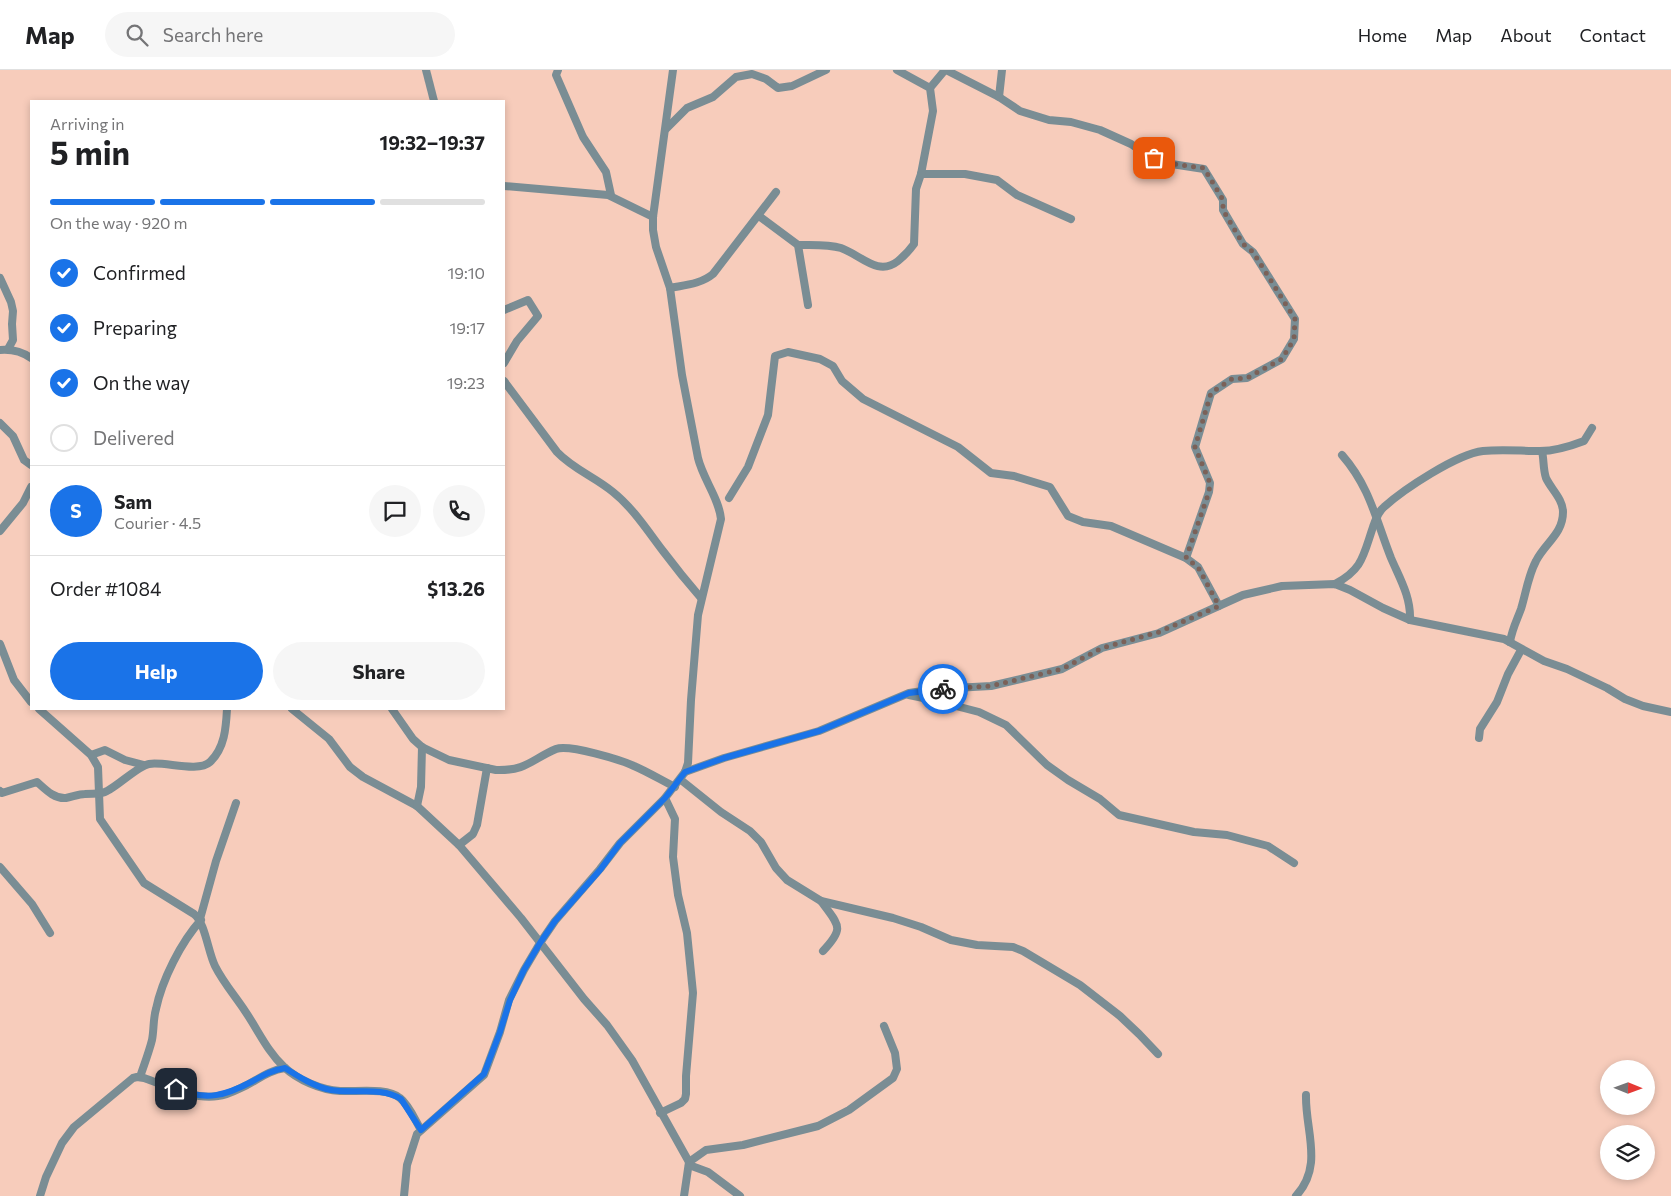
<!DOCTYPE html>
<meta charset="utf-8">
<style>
body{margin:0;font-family:Commissioner,sans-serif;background:#f6f6f6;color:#202124;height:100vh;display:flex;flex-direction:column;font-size:19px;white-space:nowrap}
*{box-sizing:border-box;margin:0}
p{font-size:16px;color:#757577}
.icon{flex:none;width:28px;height:28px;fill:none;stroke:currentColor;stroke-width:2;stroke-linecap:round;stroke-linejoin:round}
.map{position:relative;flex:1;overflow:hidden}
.details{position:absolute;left:30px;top:30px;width:475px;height:610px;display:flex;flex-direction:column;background:#fff;border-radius:0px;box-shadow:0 2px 8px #0003}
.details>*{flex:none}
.needle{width:32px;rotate:91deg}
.controls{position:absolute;left:1600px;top:990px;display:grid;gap:10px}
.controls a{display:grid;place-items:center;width:55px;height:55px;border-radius:50%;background:#fff;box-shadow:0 2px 8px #0003;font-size:25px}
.pin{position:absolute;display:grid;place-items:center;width:42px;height:42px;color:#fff;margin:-21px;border-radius:10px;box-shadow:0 2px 8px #0006}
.courier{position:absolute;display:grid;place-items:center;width:50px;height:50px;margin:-25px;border:4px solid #1a73e8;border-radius:50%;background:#fff;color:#222;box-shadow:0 1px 6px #0007}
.headline em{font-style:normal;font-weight:700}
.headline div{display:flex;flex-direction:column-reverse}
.headline{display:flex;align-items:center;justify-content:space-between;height:85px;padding:0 20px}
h1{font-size:32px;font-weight:700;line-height:38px}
.bar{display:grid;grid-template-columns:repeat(4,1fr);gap:8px 5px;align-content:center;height:60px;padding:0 20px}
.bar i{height:6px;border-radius:4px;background:#e0e0e0}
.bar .current{background:#1a73e8}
.bar p{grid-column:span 4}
.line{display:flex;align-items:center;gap:12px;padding:0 20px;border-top:1px solid #e0e0e0}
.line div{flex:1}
.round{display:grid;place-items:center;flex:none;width:52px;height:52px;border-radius:26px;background:#f6f6f6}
ol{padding:0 20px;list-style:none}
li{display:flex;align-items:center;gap:15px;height:55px}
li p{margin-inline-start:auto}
li .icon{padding:5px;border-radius:50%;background:#1a73e8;color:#fff;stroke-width:4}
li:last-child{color:#757577}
li i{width:28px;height:28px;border:2px solid #e0e0e0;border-radius:50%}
.primary-button{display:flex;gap:10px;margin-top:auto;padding:10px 20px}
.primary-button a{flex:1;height:58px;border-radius:30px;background:#1a73e8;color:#fff;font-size:20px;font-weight:700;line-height:58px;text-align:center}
.primary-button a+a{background:#f6f6f6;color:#202124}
header{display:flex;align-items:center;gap:30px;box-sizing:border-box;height:70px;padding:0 25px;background:#fff;border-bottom:1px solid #e0e0e0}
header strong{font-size:24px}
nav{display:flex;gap:28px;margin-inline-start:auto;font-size:18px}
.search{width:350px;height:45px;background:#f6f6f6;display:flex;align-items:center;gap:12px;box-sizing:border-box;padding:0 18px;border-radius:28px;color:#757577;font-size:19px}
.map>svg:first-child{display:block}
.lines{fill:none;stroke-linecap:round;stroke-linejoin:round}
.minor{stroke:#7a8d94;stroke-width:8}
.done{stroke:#7b6158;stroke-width:5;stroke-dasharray:0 9}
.route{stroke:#1a73e8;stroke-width:6}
</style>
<header>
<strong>Map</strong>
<div class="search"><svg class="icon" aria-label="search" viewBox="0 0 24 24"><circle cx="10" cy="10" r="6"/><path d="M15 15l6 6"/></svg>Search here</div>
<nav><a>Home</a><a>Map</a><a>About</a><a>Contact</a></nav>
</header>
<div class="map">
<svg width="1671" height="1126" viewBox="0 0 1671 1126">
<rect width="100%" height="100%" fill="#f7ccbb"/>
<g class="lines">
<g class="minor">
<path d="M426,0L434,31"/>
<path d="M558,0L556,5L583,67L606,102L611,125"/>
<path d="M946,0L999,27L1020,41L1049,50L1071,52L1100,60L1131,74L1144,83L1165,93L1204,99L1223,130V140L1243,174L1253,182L1295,249L1294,269L1282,289L1247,308L1232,309L1211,323L1195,377L1210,413L1209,422L1186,488"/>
<path d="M930,18L945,0"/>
<path d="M999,27L1002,0"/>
<path d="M666,59L687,38L713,27L736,7L752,4L766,9L778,18L792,16L826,0"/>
<path d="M921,104H965L997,110L1017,125L1071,149"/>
<path d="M504,116L608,125L653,147"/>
<path d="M759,146L798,175L808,235"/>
<path d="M798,175C812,175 828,174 841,178C861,185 878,207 898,191C904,186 909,181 914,174L916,119L921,104L933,41L930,18L897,0"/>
<path d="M0,208L11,232L13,241L12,254L13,270L8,279"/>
<path d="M670,218C685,215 701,214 713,204L776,122"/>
<path d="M504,240L528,230L538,246L517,271L504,293"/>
<path d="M0,280C12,279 21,281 31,288"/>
<path d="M504,311L557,382C573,399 595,407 613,422C633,438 647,460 663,481C675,497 688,513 701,528"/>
<path d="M0,353L13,366L24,390L31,395"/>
<path d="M1342,385C1370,417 1376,450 1391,488C1400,509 1411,527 1410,550"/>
<path d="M729,428L748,397L768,345L775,286L788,282L820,289L833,296L842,311L863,329L958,377L991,403L1014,406L1050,417L1068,446L1083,452L1111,456L1186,488L1198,497L1219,536"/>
<path d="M0,461L23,433L31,417"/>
<path d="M1335,514C1363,499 1363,486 1373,457C1376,449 1378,442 1384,437C1404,419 1457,384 1483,381C1502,379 1521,381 1540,381C1554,381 1571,376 1584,371L1592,358"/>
<path d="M1510,572C1512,559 1517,550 1521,539C1526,523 1528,506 1536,491C1545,473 1563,464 1563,442C1563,429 1551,419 1546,408C1543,399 1544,390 1542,381"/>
<path d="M0,574L14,610L31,632"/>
<path d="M909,625L933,630L979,642L1006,655L1047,695L1068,710L1100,729L1119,745L1194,762L1227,765L1268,776L1294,793"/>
<path d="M39,639L91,685L98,697L100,749L144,813L194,844C205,852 208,882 215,896C223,912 235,926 245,941C258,960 267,981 284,997C298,1010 321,1020 340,1021C356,1022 387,1017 400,1028C409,1035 415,1050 421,1060"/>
<path d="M292,639L329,669L350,697L363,707L417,736L459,775L521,848L584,929L607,955L632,990L689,1092L684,1126"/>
<path d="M392,639L413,669L422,677L449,690L496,700C527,701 532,689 556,679C569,674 621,690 634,696C648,702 661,710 675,717"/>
<path d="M1479,668L1480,659L1497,632L1508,604L1521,580"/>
<path d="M91,685L105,680L125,690L144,695"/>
<path d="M685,702L724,688L819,661L909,623L936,619L991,616L1062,599L1102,578L1159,563L1243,525L1282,516L1335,514L1350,520L1383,538L1410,550L1504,569L1544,591L1567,599L1607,618L1625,629L1643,636L1671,642"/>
<path d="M681,710L721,742L750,761L761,772L776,798L787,810L821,831L893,848L921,857L951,870L977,875L1013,877L1023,881L1080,915L1120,946L1139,964L1158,984"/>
<path d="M0,721L2,723L37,712C45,719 54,729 66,728C72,727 79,724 85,724C93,723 100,725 107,721C119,715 138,696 149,694C164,691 198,703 210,692C225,678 226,657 227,639"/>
<path d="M417,736L421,717L422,677"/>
<path d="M459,775L473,764L477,755L487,698"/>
<path d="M0,797L32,834L50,863"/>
<path d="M821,831C838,855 846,857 823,881"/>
<path d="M200,849L216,791L236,733"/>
<path d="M140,1007C144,995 149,982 152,970C154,960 153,949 156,939C162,910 181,872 201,850"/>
<path d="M660,1043L681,1033L685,1029L686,1024V1006L693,923L687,863L678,825L673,787L675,749L665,728"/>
<path d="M689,1092L706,1080L743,1075L818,1056L849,1040L893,1008L897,999L895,983L884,956"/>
<path d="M689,1095L708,1102L740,1126"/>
<path d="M40,1126L46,1107L62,1073L74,1057L133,1008L137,1007L144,1008C167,1016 193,1030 218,1026C228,1025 238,1019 247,1015C260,1008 270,1000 285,998"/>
<path d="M404,1126L407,1095L417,1064L484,1005L500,962L509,930L524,900L540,873L555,851L600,799L620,773L665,728L685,702L688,693L691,630L698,545L721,449C719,428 703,409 698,388L682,305L670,218L656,177L653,160V147L673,0"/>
<path d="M1296,1126C1324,1095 1305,1061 1306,1025"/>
</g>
</g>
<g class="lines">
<path class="done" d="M943,619L991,616L1062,599L1102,578L1159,562L1219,536L1198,497L1186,488L1209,422L1210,413L1195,377L1211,323L1232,309L1247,308L1282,289L1294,269L1295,249L1253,182L1243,174L1223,140V130L1204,98L1165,93L1154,88"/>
<path class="route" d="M176,1019C207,1031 225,1026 253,1011C264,1005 273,1000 285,998C299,1007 315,1017 331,1020C354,1024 381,1016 401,1029L421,1060L484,1004L500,962L510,930L524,900L540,873L555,851L600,800L620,773L665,728L685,702L724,688L819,661L909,623L943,619"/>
</g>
</svg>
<div class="controls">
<a><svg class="needle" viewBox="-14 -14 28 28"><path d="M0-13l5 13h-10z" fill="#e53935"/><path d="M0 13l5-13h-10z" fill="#757577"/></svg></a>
<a><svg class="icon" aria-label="layers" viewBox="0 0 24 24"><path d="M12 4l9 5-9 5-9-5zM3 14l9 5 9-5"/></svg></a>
</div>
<div class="pin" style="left:1154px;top:88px;background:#ea580c"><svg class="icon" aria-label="bag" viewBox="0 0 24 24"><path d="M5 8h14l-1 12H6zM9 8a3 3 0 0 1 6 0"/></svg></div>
<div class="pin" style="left:176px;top:1019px;background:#1f2937"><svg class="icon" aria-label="home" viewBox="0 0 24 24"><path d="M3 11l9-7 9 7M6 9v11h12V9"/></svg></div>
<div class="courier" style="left:943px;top:619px"><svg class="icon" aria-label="bike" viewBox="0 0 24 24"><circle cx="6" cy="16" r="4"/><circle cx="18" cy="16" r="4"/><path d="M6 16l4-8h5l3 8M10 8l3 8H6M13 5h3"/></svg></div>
<section class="details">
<div class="headline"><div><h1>5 min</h1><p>Arriving in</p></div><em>19:32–19:37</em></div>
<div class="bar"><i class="current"></i><i class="current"></i><i class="current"></i><i></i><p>On the way · 920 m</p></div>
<ol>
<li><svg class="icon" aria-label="check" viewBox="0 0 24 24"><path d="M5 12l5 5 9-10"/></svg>Confirmed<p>19:10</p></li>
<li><svg class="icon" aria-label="check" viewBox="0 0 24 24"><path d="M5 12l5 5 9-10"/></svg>Preparing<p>19:17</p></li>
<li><svg class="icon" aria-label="check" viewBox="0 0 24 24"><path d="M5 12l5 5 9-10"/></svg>On the way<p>19:23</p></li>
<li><i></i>Delivered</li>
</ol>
<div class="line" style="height:90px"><b class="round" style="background:#1a73e8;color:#fff">S</b><div><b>Sam</b><p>Courier · 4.5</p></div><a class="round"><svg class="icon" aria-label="chat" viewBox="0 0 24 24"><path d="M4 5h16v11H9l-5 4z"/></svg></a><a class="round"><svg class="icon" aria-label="phone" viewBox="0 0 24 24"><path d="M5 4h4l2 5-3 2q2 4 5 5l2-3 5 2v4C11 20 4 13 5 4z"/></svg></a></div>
<div class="line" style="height:65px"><div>Order #1084</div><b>$13.26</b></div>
<div class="primary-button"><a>Help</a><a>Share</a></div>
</section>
</div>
